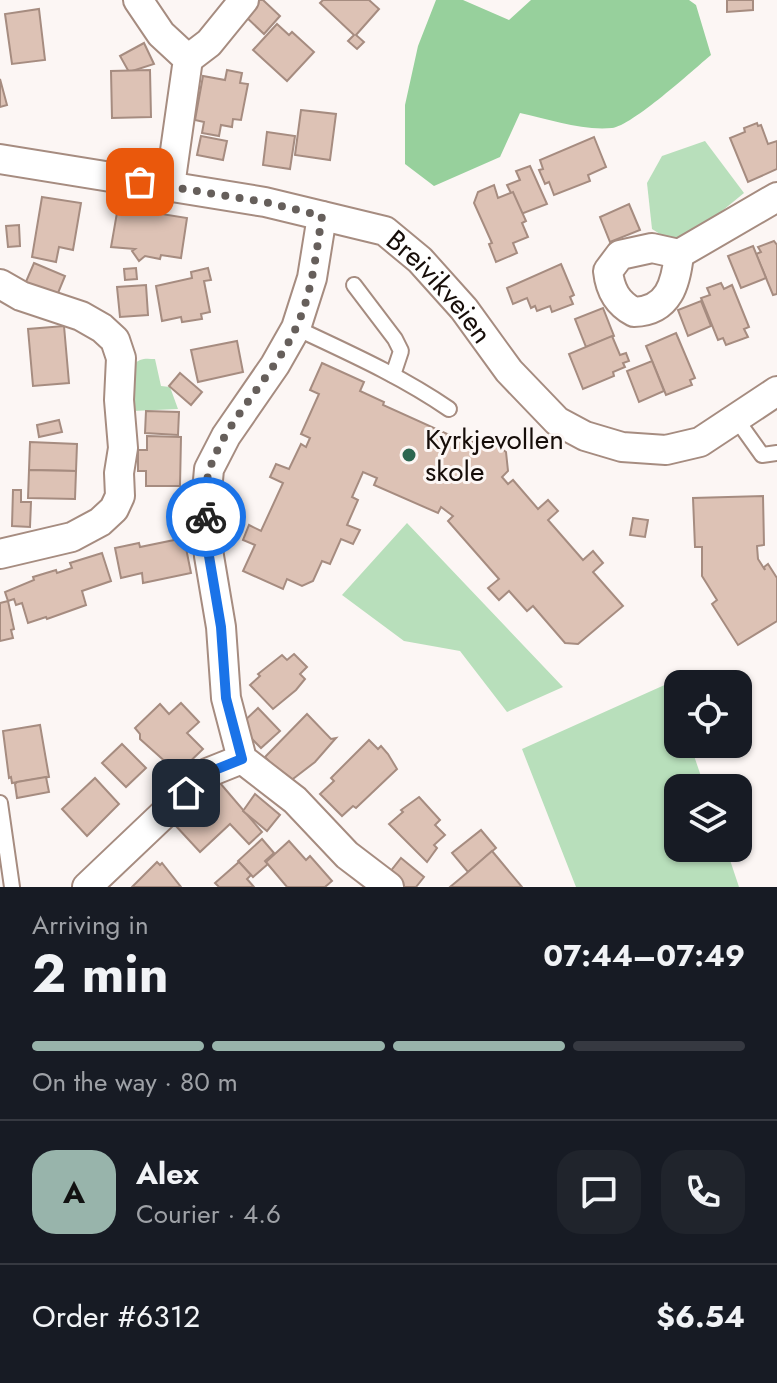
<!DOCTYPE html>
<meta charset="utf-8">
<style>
body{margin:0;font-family:Jost,sans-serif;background:#20242c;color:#f1f3f6;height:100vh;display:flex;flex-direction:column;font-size:30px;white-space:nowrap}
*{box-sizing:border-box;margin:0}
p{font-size:26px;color:#9ea1a6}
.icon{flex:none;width:44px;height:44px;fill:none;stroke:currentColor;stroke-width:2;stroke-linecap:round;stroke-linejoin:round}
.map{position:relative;height:887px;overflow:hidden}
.panel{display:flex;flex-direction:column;background:#171b24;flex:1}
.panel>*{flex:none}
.tools{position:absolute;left:664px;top:670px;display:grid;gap:16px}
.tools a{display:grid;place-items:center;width:88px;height:88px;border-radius:16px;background:#171b24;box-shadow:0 2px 6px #0004;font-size:40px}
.pin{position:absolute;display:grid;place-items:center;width:68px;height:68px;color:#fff;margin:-34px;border-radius:16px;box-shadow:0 4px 12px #0006}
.courier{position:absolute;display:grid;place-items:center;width:80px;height:80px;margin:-40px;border:6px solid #1a73e8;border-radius:50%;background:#fff;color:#222;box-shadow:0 2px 10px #0007}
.overview em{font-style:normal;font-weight:700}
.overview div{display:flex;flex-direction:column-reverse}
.overview{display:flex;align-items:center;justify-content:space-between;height:136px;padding:0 32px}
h1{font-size:52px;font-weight:700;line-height:60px}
.bar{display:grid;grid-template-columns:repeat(4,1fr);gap:12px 8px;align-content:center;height:96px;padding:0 32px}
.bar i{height:10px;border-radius:6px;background:#363941}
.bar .active{background:#98b4ab}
.bar p{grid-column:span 4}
.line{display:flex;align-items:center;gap:20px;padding:0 32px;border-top:2px solid #363941}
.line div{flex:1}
.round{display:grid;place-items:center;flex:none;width:84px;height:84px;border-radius:24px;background:#20242c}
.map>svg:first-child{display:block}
.green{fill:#b8dfbb}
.forest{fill:#97d09c}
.building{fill:#ddc2b5;stroke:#a68c80;stroke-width:2}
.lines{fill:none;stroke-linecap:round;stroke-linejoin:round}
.service-casing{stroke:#a68c80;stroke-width:18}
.minor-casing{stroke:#a68c80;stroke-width:32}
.service{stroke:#fff;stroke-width:14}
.minor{stroke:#fff;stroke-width:28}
.done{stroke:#665f5b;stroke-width:8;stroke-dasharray:0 14.4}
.route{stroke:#1a73e8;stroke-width:10}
.poi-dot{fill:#2c6650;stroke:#fcf6f4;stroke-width:3}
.labels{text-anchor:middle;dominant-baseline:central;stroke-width:6;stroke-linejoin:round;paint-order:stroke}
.street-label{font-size:28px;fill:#160d09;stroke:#fcf6f4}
.poi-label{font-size:28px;fill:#160d09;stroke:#fcf6f4;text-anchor:start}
</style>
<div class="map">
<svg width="777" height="887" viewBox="0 0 777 887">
<rect width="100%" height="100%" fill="#fcf6f4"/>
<g class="green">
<path d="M705,141L744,193L689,238L671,241L652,229L647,183L662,156Z"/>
<path d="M155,359L161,386L170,387L178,409L133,411C128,398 122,368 140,360C145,358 150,359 155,359Z"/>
<path d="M407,523L563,687L507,712L460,651L404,641L342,595Z"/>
<path d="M669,683L678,709V744H690L705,788H678V848H726L739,887H576L522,749Z"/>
</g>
<path class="forest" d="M436,0H463L509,20L531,0H689L696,5L711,55C693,70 632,126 612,128C582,131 549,119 520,113L500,157L434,186L405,164V105L418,46Z"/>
<g class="building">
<path d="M258,0H263L280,16L264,34L244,15Z"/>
<path d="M323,0H369L379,9L356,35L364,42L357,49L348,41L354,35L320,3Z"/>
<path d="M727,0H753V10L727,12Z"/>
<path d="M39,9L45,60L12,64L5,14Z"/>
<path d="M277,24L289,35L292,32L314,52L287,81L253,50Z"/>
<path d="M144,43L154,64L129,72L120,56Z"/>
<path d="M150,70L151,117L112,118L111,71Z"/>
<path d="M227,70L242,73L240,83L248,84L241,120L233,119L232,127L221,125L219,136L202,133L204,122L195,120L203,76L225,80Z"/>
<path d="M0,79L7,105L0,107Z"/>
<path d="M301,110L336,114L330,160L295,155Z"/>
<path d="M757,123L758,126L761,125L768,144L777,141V169L748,182L730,138L745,132L744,128Z"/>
<path d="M267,132L295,136L290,169L263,165Z"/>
<path d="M201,136L227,141L223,160L197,155Z"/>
<path d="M594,137L606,167L588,175L590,181L554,195L549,182L545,184L539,170L543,169L540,160Z"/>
<path d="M530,166L547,204L521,214L507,185L520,180L516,171Z"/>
<path d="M494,185L498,198L513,192L526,221L522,223L528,237L513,243L517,253L496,262L489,244L492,243L474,203L478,192Z"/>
<path d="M42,197L81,203L73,250L59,247L56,262L32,257Z"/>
<path d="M629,204L640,230L610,242L600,217Z"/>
<path d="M118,207L187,218L181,258L161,255L160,259L145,256L139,261L132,251L135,249L111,247Z"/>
<path d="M19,225L20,246L8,247L6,226Z"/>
<path d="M774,241L777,245V294L773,295L756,254L761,252L758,247Z"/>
<path d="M753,246L766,278L741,288L728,256Z"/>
<path d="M34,263L65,276L56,298L25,284Z"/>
<path d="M561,264L574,295L570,297L573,304L552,312L550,306L537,311L535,306L531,308L527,298L513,304L507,288Z"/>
<path d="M136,268L137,279L125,280L124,269Z"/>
<path d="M208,268L211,280L204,281L210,312L201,314L202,319L182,322L181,317L162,321L156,286L192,278L191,272Z"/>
<path d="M721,283L724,289L732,285L749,327L744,329L748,337L726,345L723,338L718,340L701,298L710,295L707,288Z"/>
<path d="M146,285L148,315L120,317L117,287Z"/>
<path d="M701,301L711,326L688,336L678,310Z"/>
<path d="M603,308L614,336L586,347L575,319Z"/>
<path d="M64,326L69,383L33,386L28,329Z"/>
<path d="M676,333L695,378L690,380L692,385L666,395L646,346Z"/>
<path d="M612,336L620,355L626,353L629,361L623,363L625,367L613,372L614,376L583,389L569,354Z"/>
<path d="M237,341L243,372L198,382L191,350Z"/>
<path d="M652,361L664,391L639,402L627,371Z"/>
<path d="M322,363L364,382L360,391L384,402L383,405L467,443L487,438L506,452L508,471L502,477L508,484L513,480L538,509L548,500L558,511L548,520L583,560L593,551L603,563L593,572L623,606L578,644L565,643L533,606L527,611L509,591L499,600L488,588L499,579L448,521L453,516L441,507L438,513L374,485L377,478L363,472L352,497L358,500L347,525L360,530L353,544L341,539L330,564L322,561L313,581L302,586L287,579L283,589L243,571L255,545L243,540L249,525L261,531L283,483L270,477L276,464L289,469L301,444L306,447L310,438L301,434L319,394L310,390Z"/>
<path d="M180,373L202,392L191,405L169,386Z"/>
<path d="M146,411L179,412L178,435L145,433Z"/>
<path d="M59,420L62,432L39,437L37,425Z"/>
<path d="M147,436L181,437L180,486H146V471H138V450H147Z"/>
<path d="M30,442L77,444L76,471L29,470Z"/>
<path d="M29,470L76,471L75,499L28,498Z"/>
<path d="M13,490H21V502H31L30,527L12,526Z"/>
<path d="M763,496L764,545L757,546L758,559L765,570L764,567L768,564L777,578V621L738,645L712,604L717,600L702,576V547H695L693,498Z"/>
<path d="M633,518L648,520L645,537L630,535Z"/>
<path d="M184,538L191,573L143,583L142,573L121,578L115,548L139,543L140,547Z"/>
<path d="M102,553L111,581L82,591L86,605L47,619L46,617L28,623L22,603L16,605L14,599L8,601L5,592L34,580L33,577L56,570L57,573L72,568L70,563Z"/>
<path d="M8,601L14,629L11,630L13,638L0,641V603Z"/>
<path d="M294,654L307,667L300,674L305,679L296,690L273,709L250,685L260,676L258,674L282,655L287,660Z"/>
<path d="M181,703L199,722L187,733L203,749L178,773L140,739V734L135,728L160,704L169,714Z"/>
<path d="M258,708L280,731L261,748L239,726Z"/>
<path d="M307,714L331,739L336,738L315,762L289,782L265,757Z"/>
<path d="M40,725L49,777L12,783L11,777L9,778L3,731Z"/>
<path d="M369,740L378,749L381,746L388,754L397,769L356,808L353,806L342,816L320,794L334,781L331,778Z"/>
<path d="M122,744L146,768L126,787L102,763Z"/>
<path d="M46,777L49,792L17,798L15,784L17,782Z"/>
<path d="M95,778L119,804L87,836L62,809Z"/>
<path d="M220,783L262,832L249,844L230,824L200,852L175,825Z"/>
<path d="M255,794L280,815L267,831L243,811Z"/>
<path d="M419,797L440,820L435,825L445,835L434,845L437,848L427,862L389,824L403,812L401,810Z"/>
<path d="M481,830L496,848L468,872L452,853Z"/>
<path d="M262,839L274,853L265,861L268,864L253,877L238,861Z"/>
<path d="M289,841L306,860L310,856L332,881L325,887H287L266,862Z"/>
<path d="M492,851L522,887H450L468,872Z"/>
<path d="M401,858L424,877L416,887H398L386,877Z"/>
<path d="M157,862L160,865L162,863L181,887H132Z"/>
<path d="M239,862L251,875L247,879L254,887H219L215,883Z"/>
</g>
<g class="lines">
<g class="service-casing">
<g id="service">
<path d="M354,285L395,339L401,351L393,375"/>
<path d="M296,328C349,353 401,376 449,409"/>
<path d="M737,420L762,455L777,453"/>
<path d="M0,803L12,887"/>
</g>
</g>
<g class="minor-casing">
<g id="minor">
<path d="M138,0L161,34L188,59L170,186"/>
<path d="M188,59L209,43L244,0"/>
<path id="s1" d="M0,159L265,202L385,231L420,260L464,309L509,371L557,421L585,436L622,447L666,450L700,442L777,391"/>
<path d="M322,216L312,278L296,328L275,365L226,436L209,469L205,514L209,556L221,627L226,698L242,759L295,800L347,855L389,887"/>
<path d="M652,248L679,254C676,283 669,311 634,312C617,303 610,290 608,271L620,255Z"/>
<path d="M679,254L777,197"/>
<path d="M0,284L21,296L81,316L102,328L115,340L121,358L119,400L123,448L119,473L120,496L114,509L100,522L72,537L0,554"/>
<path d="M87,887L207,773L242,759"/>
</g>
</g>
<use href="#service" class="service"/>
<use href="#minor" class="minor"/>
</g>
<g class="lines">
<path class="done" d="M140,182L265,202L322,216C316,254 312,295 295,330C273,376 225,422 210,468C205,482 206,502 206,517"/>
<path class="route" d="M186,793L207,773L242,759L226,698L221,627L209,556L206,517"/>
</g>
<circle class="poi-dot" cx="409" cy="455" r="8"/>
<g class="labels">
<g class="street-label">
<text stroke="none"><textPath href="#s1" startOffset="470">Breivikveien</textPath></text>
</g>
<g class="poi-label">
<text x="425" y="439">Kyrkjevollen<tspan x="425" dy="32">skole</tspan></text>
</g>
</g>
</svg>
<div class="tools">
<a><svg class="icon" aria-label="locate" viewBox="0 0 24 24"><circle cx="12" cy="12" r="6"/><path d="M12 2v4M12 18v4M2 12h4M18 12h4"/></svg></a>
<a><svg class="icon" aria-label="layers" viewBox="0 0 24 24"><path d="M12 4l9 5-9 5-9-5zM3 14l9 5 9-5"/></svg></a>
</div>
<div class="pin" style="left:140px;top:182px;background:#ea580c"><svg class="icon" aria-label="bag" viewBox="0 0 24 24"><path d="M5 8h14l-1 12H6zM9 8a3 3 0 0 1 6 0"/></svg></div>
<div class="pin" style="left:186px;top:793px;background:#1f2937"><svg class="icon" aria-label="home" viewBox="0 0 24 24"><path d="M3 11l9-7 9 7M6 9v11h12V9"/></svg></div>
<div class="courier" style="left:206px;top:517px"><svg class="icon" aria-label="bike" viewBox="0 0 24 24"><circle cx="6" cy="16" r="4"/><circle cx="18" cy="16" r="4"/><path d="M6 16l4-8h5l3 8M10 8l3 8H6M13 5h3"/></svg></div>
</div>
<section class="panel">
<div class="overview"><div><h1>2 min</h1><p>Arriving in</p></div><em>07:44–07:49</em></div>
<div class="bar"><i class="active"></i><i class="active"></i><i class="active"></i><i></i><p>On the way · 80 m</p></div>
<div class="line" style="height:144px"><b class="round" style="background:#98b4ab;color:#111">A</b><div><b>Alex</b><p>Courier · 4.6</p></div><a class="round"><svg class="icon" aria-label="chat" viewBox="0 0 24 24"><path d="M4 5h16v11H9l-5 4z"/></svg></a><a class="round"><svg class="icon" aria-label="phone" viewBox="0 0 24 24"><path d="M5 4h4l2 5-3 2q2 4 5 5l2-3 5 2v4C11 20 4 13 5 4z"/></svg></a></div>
<div class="line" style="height:104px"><div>Order #6312</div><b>$6.54</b></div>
</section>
